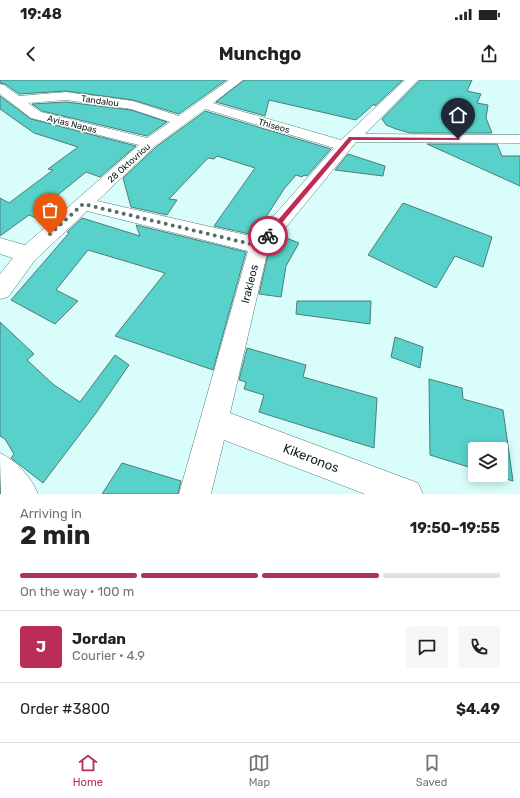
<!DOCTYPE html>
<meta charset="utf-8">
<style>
body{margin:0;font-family:Rubik,sans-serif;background:#f6f6f6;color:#222;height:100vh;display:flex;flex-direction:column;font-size:15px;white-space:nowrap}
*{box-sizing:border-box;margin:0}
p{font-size:13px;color:#767676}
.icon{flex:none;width:22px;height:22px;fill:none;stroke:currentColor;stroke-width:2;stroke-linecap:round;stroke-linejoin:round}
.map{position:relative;height:414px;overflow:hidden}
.side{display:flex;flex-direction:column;background:#fff;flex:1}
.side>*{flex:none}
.buttons{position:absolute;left:468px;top:362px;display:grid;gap:8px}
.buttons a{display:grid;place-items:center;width:40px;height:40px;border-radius:4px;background:#fff;box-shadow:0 2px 10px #0003;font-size:20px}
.pin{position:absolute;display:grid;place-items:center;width:34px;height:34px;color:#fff;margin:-41px -17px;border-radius:50% 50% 50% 0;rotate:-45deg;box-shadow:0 0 4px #0007}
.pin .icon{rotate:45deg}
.courier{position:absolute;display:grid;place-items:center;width:40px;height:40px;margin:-20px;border:3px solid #bc2d55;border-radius:50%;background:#fff;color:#222;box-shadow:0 1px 5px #0007}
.headline em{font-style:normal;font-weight:700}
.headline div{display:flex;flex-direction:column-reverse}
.headline{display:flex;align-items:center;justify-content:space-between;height:68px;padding:0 20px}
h1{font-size:26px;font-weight:700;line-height:30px}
.bar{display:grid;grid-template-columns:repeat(4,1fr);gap:6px 4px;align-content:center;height:48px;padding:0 20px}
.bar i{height:5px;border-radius:3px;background:#e0e0e0}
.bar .selected{background:#bc2d55}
.bar p{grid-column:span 4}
.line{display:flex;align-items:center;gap:10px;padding:0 20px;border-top:1px solid #e0e0e0}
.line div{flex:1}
.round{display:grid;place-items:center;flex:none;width:42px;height:42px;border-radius:4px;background:#f6f6f6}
.status{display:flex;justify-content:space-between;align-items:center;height:28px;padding:0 20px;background:#fff;direction:ltr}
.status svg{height:11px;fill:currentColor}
header{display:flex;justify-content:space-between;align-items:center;height:52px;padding:0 20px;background:#fff;font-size:18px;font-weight:700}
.tab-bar{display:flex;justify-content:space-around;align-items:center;height:56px;border-top:1px solid #e0e0e0;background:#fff;font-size:11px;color:#767676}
.tab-bar a{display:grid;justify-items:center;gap:2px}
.tab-bar .selected{color:#bc2d55}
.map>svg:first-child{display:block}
.building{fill:#57d1ca;stroke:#517c79}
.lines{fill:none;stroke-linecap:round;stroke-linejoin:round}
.minor-casing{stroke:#517c79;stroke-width:1}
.minor{fill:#fff;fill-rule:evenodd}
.route{fill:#bc2d55}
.done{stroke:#546d6b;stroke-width:4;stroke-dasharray:0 7.2}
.labels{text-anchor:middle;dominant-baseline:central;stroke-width:3;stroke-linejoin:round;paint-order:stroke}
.far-street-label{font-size:9px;fill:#0d1f1e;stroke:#fff}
.street-label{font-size:11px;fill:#0d1f1e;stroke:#fff}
.near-street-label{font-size:13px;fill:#0d1f1e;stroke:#fff}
</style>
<div class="status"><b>19:48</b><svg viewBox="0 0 49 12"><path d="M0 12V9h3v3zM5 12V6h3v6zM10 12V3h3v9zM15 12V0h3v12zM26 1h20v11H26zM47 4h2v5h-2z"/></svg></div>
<header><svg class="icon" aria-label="back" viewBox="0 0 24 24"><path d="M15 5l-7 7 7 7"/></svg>Munchgo<svg class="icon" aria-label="share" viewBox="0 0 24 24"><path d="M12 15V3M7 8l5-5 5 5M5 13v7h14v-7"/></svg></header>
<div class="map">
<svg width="520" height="414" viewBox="0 0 520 414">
<rect width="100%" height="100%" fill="#d8fdfa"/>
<g class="building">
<path d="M0,0H226L179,34L133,20L66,11L19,14L5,4L0,3Z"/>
<path d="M244,0H403L375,26L374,24L356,40L269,20L265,36L216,22Z"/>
<path d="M420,0H472L467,11L481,14L477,23L488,25L486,38L492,53H410L396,49L386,45L382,39Z"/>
<path d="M0,16L31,39L136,66L100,97L86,92L48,123L63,129L48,143L29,135L0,156V118L9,123L53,90L48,89L78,67L34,53L0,29Z"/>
<path d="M66,22L131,30L167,42L147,56L42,31L32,24Z"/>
<path d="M205,31L331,69L307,96L304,95L302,97L296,95L284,109L259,148L260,149L254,155L214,146L255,88L217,76L214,79L208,78L169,119L177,120L167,135L131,127L123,98L156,67Z"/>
<path d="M427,64H497L502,76H520V106Z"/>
<path d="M348,74L385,86L383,96L335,90Z"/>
<path d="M403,123L492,157L483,187L455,176L436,208L368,175Z"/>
<path d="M82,138L140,156L136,145L246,172L213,290L115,256L165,193L88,170L56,210L78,221L55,244L11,220L69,153L67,152Z"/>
<path d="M281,156L299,163L286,186L281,217L259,214L269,170Z"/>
<path d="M297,221H371L370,244L296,234Z"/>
<path d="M0,242L34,274L27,280L54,305L80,322L115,275L129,285L96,333L43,403L11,378L14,374L5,359L0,356Z"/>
<path d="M395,257L423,267L420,288L391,277Z"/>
<path d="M247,268L306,285L303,297L377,318L374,368L259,332L264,315L244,309L246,302L239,300Z"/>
<path d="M429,299L462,308L463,319L503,330L513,401L493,395H501V369H475V389L430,375Z"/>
<path d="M122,383L181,401L178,414H102Z"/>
</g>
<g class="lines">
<g class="minor-casing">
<g id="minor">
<path d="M229,0H243L213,23L341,60L405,0H418L365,54L520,55V63L356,62L268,169L230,333L418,403L423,414H365L224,360L211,414H179L248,171L87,131L35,180L8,217L0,219V194L13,178L0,174V158L25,165L139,65L31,38L0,14V4L4,5L19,16L66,12L133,21L179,36ZM66,20L131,29L170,42L147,58L41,32L28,23ZM205,29L334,68L255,157L97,121L155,66Z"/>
<path d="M0,373C17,381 31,397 38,414H1Z"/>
</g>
</g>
<use href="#minor" class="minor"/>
</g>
<path class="route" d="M349,57L458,58L461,59L458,60H352L270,157H266V154Z"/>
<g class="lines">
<path class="done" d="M50,154L83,124L259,166L268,156"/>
</g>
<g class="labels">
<g class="far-street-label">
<text transform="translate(100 21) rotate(8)">Tandalou</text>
<text transform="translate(72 44) rotate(14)">Ayias Napas</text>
<text transform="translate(274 46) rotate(16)">Thiseos</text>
<text transform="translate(129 83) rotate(-42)">28 Oktovriou</text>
</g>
<g class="street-label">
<text transform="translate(250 204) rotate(-76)">Irakleos</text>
</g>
<g class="near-street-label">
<text transform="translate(311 378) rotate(21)">Kikeronos</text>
</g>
</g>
</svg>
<div class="buttons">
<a><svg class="icon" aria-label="layers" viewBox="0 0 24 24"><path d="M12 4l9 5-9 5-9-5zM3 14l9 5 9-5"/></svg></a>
</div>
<div class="pin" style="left:50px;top:154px;background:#ea580c"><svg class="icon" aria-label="bag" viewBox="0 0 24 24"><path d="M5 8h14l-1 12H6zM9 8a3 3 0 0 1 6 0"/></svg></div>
<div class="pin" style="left:458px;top:59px;background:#1f2937"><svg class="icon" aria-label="home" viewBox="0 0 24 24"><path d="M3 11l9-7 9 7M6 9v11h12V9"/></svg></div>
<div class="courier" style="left:268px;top:156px"><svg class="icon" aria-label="bike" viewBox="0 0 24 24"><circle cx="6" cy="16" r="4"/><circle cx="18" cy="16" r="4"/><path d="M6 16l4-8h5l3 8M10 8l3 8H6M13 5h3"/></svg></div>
</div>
<section class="side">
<div class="headline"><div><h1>2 min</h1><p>Arriving in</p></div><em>19:50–19:55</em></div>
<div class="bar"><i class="selected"></i><i class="selected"></i><i class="selected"></i><i></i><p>On the way · 100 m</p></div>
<div class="line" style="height:72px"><b class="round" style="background:#bc2d55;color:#fff">J</b><div><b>Jordan</b><p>Courier · 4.9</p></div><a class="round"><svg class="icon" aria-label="chat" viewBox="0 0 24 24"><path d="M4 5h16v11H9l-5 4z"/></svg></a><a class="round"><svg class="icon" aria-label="phone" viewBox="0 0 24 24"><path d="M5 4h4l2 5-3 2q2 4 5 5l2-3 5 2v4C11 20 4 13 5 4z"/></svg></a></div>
<div class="line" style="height:52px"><div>Order #3800</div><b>$4.49</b></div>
</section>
<nav class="tab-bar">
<a class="selected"><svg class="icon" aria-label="home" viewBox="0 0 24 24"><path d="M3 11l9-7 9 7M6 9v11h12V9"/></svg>Home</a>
<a><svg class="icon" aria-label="map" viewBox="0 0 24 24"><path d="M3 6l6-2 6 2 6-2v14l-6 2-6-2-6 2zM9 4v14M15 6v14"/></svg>Map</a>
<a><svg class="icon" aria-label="saved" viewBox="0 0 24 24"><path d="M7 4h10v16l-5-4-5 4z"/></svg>Saved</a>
</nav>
